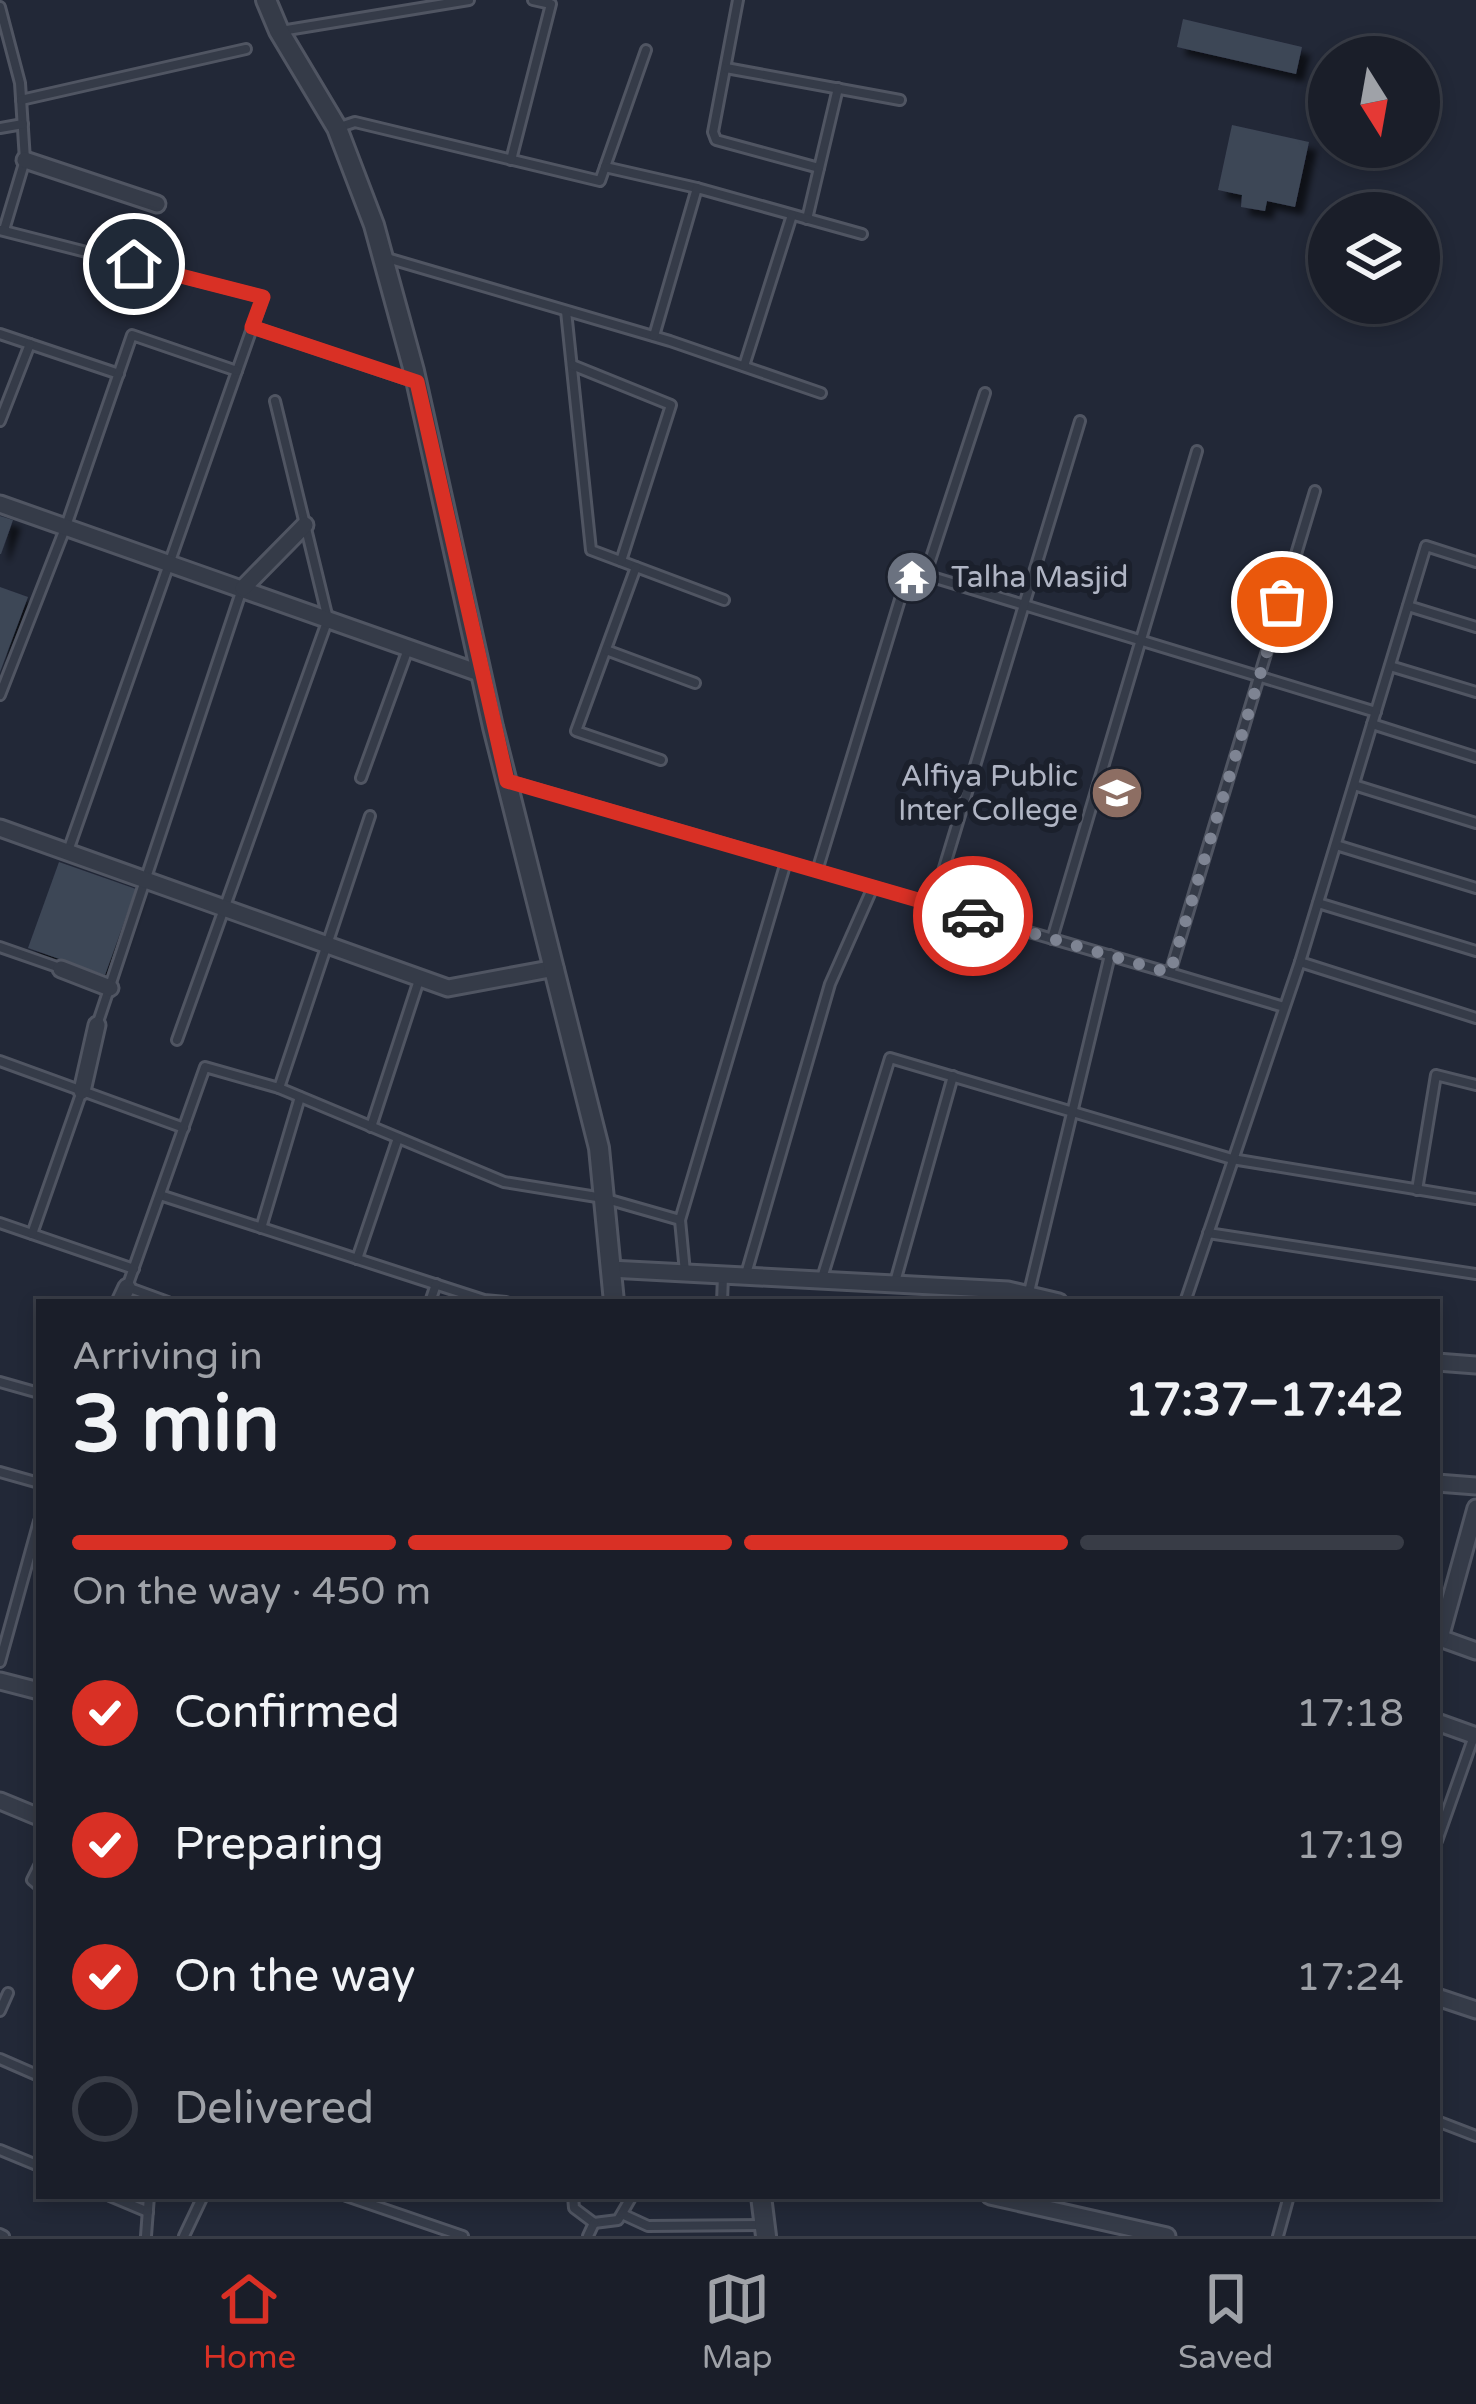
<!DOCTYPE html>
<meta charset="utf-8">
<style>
body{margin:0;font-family:"Varela Round",sans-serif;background:#232731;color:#f1f3f6;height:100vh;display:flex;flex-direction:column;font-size:45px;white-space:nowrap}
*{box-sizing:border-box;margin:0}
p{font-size:39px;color:#9fa2a8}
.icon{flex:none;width:66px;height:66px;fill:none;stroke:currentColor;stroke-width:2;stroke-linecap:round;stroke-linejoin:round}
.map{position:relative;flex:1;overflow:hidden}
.details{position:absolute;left:36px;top:1299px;width:1404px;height:900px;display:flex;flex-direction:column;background:#1a1e29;border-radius:0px;box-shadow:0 6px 18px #0003,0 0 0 3px #383c46}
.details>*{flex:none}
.needle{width:78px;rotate:169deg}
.fabs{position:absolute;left:1308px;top:36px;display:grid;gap:24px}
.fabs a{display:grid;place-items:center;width:132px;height:132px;border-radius:50%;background:#1a1e29;box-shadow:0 6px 18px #0003,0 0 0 3px #383c46;font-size:60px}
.pin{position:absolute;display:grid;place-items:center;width:102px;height:102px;color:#fff;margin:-51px;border:6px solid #fff;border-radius:50%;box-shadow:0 3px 12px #0007}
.courier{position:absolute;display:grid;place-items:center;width:120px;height:120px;margin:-60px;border:9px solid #d93025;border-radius:50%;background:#fff;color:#222;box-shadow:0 3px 15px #0007}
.head em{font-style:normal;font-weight:700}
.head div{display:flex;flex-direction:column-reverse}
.head{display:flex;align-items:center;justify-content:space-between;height:204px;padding:0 36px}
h1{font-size:78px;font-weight:700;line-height:90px}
.bar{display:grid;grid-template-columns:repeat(4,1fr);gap:18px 12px;align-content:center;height:144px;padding:0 36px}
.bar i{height:15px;border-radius:9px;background:#383c46}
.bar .active{background:#d93025}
.bar p{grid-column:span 4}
ol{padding:0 36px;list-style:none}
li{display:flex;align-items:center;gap:36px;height:132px}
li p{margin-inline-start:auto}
li .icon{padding:12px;border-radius:50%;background:#d93025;color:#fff;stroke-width:4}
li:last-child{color:#9fa2a8}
li i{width:66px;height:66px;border:6px solid #383c46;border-radius:50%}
.menu{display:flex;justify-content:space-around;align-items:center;height:168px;border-top:3px solid #383c46;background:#1a1e29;font-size:33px;color:#9fa2a8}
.menu a{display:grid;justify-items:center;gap:6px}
.menu .active{color:#d93025}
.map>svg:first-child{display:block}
.building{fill:#3e4657;filter:url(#shadow)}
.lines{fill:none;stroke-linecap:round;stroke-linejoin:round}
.service-casing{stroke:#505562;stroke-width:14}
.minor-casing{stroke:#505562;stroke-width:21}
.tertiary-casing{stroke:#505562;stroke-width:24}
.service{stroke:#353b48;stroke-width:8}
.minor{stroke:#353b48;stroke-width:15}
.tertiary{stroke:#353b48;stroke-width:18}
.done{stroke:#7e8493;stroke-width:12;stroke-dasharray:0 21.6}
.route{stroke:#d93025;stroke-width:15}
.labels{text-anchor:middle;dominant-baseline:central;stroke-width:12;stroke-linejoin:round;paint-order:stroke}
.poi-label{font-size:30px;fill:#b0b5c4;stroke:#1b202c;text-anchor:start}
</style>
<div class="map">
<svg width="1476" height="2236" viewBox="0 0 1476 2236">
<defs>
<filter id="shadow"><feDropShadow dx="8" dy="8" stdDeviation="3" flood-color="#0009"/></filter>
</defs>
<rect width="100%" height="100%" fill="#222837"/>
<g class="building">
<path d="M1183,19L1302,47L1296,74L1177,47Z"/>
<path d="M1232,125L1309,142L1295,207L1267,201L1265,211L1241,207L1242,195L1218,190Z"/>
<path d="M0,516L13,520L1,554H0Z"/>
<path d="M0,587L28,597L0,672Z"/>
<path d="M59,862L136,889L105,975L28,948Z"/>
</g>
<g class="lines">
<g class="service-casing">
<g id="service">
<path d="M738,0L713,132L716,140L819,168"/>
<path d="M0,7L20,83L25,160L4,230"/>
<path d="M281,31L469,0"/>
<path d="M726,68L900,100"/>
<path d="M21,100L246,49"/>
<path d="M340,127L355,122L600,181L646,50"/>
<path d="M0,128L23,124"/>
<path d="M511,160L551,4L533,0"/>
<path d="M605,167L697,188"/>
<path d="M807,219L838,88"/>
<path d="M0,230L263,297L68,851"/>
<path d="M387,258L670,341L821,393"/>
<path d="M566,311L591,550L724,600"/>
<path d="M252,327L416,382"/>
<path d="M0,334L119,374"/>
<path d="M654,336L697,188L862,234"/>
<path d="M572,365L671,405L621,561"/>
<path d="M744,366L792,215"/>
<path d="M0,421L30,344"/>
<path d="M636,567L576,731L661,760"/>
<path d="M925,576L985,393"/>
<path d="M1408,606L1476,627"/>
<path d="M606,650L695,683"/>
<path d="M1390,666L1476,692"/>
<path d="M0,695L66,526L132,335L237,371"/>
<path d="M1372,724L1476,757"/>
<path d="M361,778L408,649"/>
<path d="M508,781L1170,973L1315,491"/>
<path d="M1354,785L1476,823"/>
<path d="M1336,845L1476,888"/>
<path d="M817,871L909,570L1376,712"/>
<path d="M1318,903L1476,951"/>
<path d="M933,904L1080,421"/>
<path d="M1052,939L1197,451"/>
<path d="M0,947L60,968"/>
<path d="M1300,962L1476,1018"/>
<path d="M1170,973L1284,1007"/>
<path d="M97,1025L242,589"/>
<path d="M177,1040L328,619L275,401"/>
<path d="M0,1061L184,1128"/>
<path d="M279,1088L370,816"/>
<path d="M371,1127L419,980"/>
<path d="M1417,1190L1436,1075L1476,1085"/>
<path d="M160,1195L484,1300L506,1302"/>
<path d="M680,1220L685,1272"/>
<path d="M0,1223L134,1269"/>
<path d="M261,1228L300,1097"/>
<path d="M1208,1233L1476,1274"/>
<path d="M32,1234L82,1091"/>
<path d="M357,1259L398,1138"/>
<path d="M746,1274L830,984L873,887"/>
<path d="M822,1278L890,1058L1232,1159L1476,1199"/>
<path d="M895,1282L953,1076"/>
<path d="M1029,1292L1110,955"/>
<path d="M168,1302L127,1287L205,1067L279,1088L504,1182L603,1198L680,1220L786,862"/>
<path d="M430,1302L436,1284"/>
<path d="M722,1302L723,1276"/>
<path d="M1185,1302L1300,962L1426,546L1476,562"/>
<path d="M0,1382L39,1393"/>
<path d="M0,1472L39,1483"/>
<path d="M0,1662L39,1521"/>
<path d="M1437,1841L1474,1736"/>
<path d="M39,1866L32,1880L39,1886"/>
<path d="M0,2011L8,1993"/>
<path d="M0,2059L39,2076"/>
<path d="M1437,2121L1476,2136"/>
<path d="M0,2150L39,2166"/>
<path d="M110,2196L148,2212"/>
<path d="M346,2196L463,2236"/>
<path d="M573,2196L574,2208L594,2223L618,2220L632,2196"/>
<path d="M622,2214L648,2226L762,2225"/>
<path d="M0,2234L4,2236"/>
<path d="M146,2236L149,2196"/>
<path d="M184,2236L203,2196"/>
<path d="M588,2236L594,2223"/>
<path d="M1278,2236L1289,2196"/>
</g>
</g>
<g class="minor-casing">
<g id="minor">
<path d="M25,160L157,204"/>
<path d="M0,504L482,674"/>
<path d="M243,588L305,525"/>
<path d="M0,828L448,988L555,968"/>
<path d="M61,969L110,988"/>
<path d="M82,1091L97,1025"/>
<path d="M610,1269L1008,1290L1059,1302"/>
<path d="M120,1302L127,1287"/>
<path d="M1437,1362L1476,1365"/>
<path d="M1437,1483L1476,1486"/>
<path d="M1437,1637L1476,1651"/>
<path d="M1440,1638L1476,1508"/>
<path d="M0,1681L39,1691"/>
<path d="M1437,1722L1476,1736"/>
<path d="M0,1801L39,1817"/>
<path d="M1437,1997L1476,2010"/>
<path d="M990,2196L1167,2236"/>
</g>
</g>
<g class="tertiary-casing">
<g id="tertiary">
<path d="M266,0L279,31L337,128L374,225L414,371L493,727L599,1148L614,1302"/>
<path d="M761,2196L766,2236"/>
</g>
</g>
<use href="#service" class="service"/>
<use href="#minor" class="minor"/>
<use href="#tertiary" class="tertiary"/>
</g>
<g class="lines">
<path class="done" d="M973,916L1170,973L1282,602"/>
<path class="route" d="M134,264L263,297L252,327L417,382L507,781L973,916"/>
</g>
<defs>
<g id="temple-disc" transform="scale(2.7)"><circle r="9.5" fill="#6b7280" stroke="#1b202c"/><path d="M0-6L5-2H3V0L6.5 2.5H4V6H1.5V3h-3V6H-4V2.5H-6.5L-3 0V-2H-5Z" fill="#fff"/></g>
<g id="school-disc" transform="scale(2.7)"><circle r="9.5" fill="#8d6e63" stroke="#1b202c"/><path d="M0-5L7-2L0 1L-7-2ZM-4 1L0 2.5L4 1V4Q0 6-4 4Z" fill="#fff"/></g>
</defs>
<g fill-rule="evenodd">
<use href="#temple-disc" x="912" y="577"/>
<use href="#school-disc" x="1117" y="793"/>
</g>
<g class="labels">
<g class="poi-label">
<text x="951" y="577">Talha Masjid</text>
<text x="1078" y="776" text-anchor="end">Alfiya Public<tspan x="1078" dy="34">Inter College</tspan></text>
</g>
</g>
</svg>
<div class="fabs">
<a><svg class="needle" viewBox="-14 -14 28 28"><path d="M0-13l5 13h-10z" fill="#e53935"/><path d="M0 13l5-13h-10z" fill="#9fa2a8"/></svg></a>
<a><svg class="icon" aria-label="layers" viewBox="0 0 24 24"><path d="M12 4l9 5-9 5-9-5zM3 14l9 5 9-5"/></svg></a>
</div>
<div class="pin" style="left:1282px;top:602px;background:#ea580c"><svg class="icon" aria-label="bag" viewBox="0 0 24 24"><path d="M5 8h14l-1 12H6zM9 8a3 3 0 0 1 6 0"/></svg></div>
<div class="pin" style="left:134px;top:264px;background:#1f2937"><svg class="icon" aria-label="home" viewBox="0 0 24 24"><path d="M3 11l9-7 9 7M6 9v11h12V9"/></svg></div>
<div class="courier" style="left:973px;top:916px"><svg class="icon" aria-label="car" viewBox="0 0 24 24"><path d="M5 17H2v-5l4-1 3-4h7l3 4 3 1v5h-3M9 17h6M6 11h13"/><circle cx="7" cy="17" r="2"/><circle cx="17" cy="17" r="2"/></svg></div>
<section class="details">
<div class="head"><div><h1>3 min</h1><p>Arriving in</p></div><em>17:37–17:42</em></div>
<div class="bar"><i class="active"></i><i class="active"></i><i class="active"></i><i></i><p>On the way · 450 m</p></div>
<ol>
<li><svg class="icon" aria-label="check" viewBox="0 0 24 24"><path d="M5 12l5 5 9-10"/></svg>Confirmed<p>17:18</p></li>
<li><svg class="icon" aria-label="check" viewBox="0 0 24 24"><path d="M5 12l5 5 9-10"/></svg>Preparing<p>17:19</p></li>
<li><svg class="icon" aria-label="check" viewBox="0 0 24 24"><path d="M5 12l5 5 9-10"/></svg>On the way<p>17:24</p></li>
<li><i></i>Delivered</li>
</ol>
</section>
</div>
<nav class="menu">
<a class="active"><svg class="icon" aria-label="home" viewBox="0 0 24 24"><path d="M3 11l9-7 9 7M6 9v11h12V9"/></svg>Home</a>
<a><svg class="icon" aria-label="map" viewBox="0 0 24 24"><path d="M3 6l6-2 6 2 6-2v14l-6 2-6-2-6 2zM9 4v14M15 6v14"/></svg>Map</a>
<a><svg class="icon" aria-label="saved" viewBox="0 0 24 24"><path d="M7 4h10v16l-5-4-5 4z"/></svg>Saved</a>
</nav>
